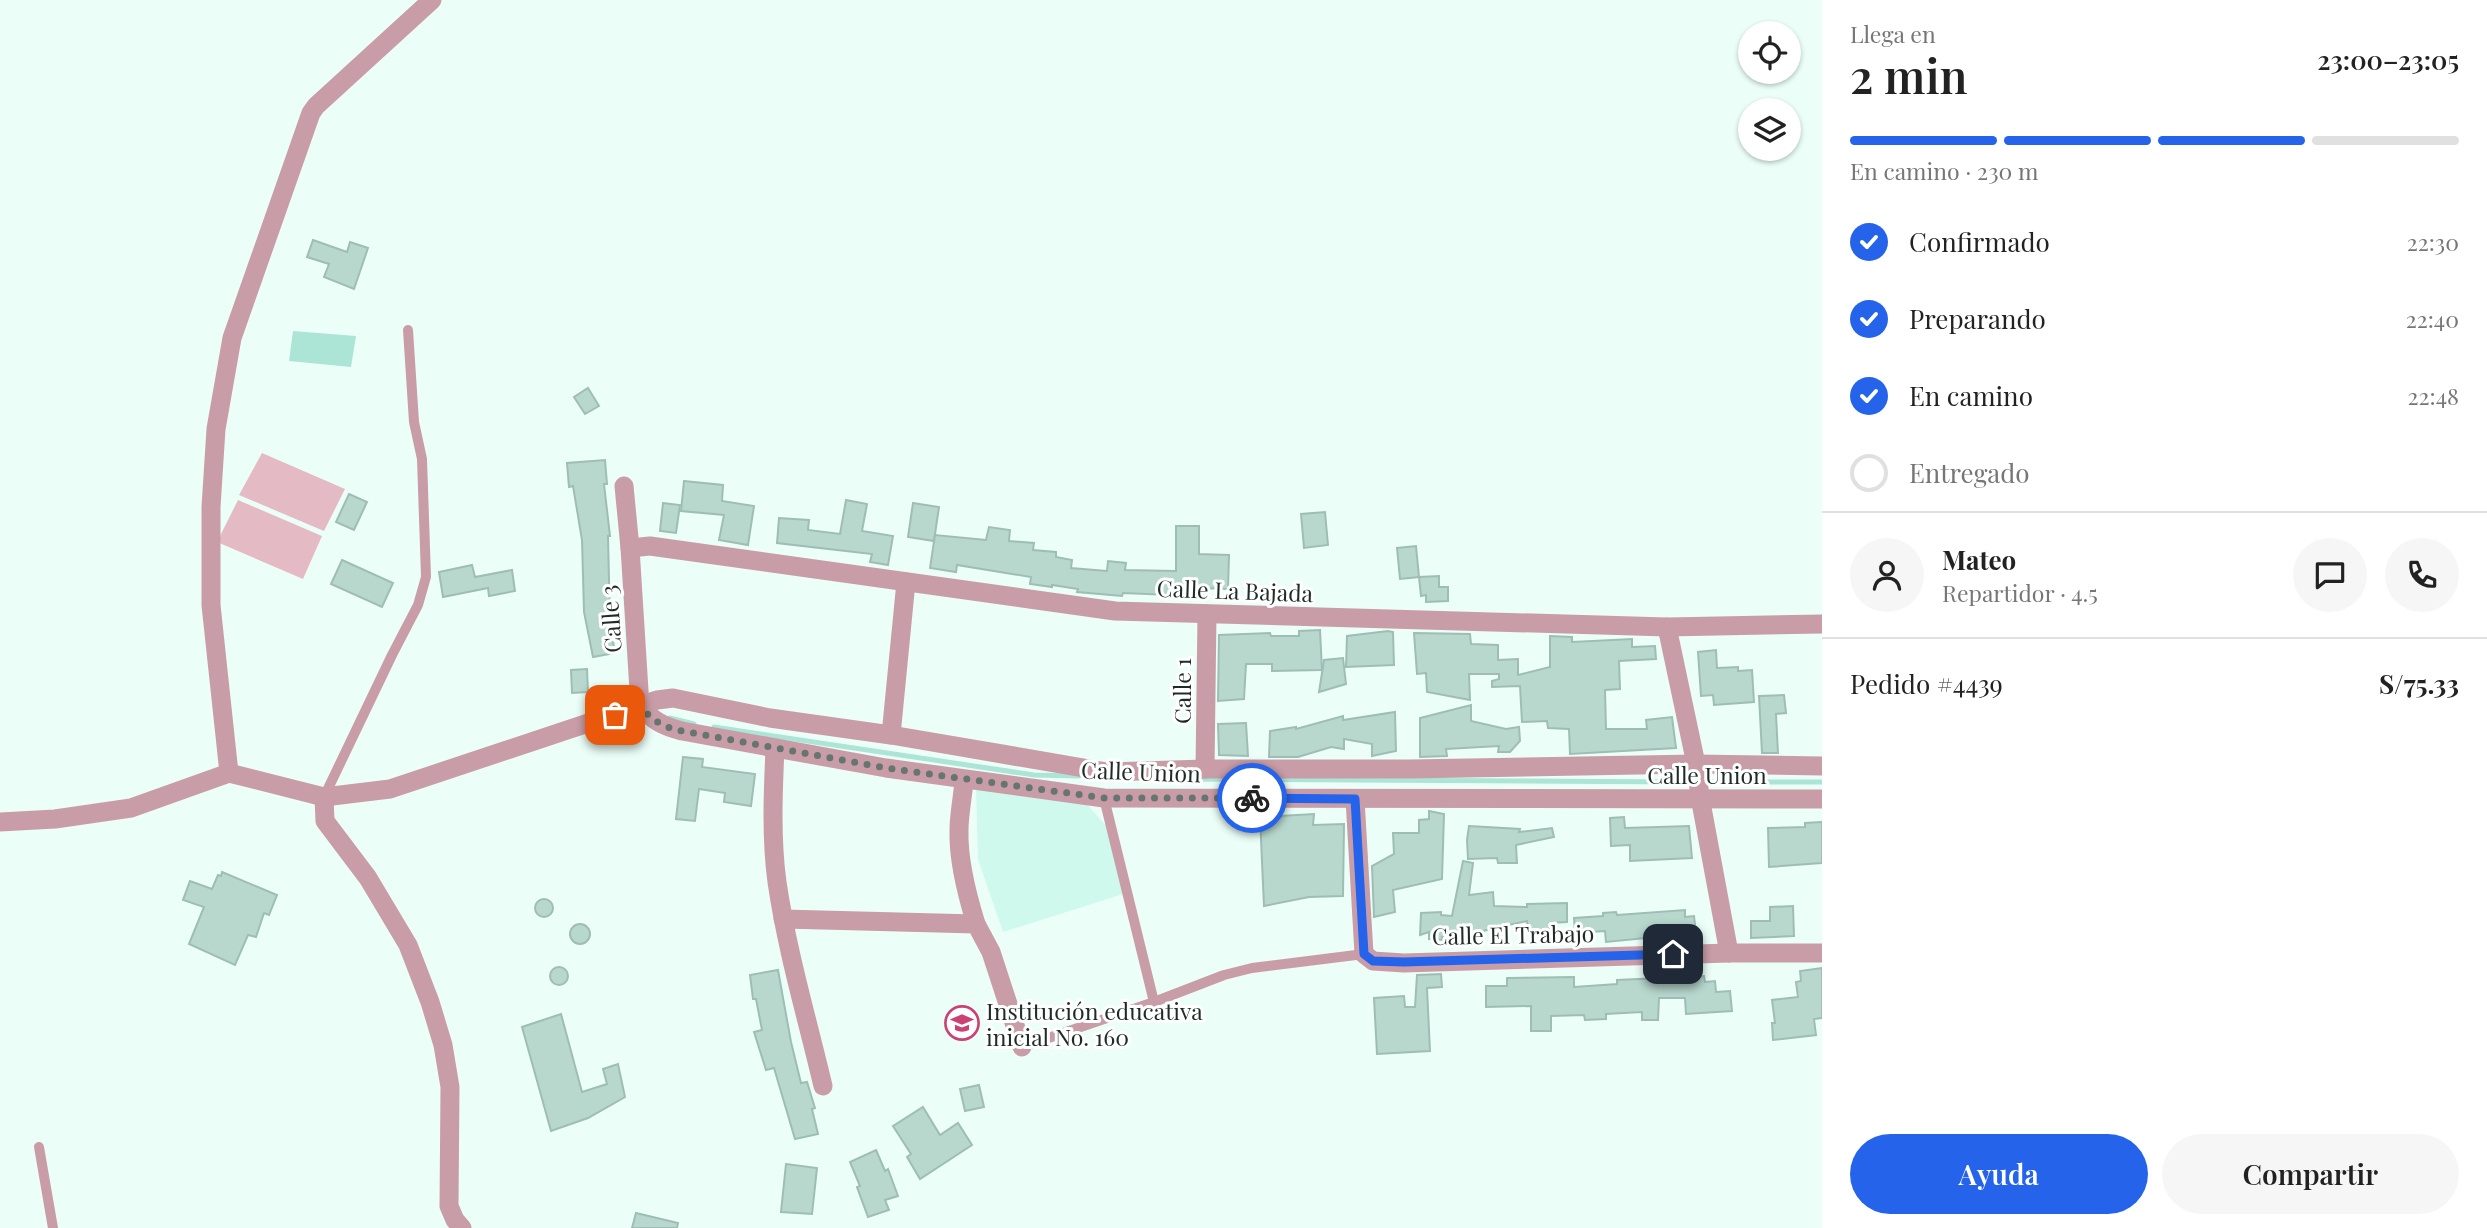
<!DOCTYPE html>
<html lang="es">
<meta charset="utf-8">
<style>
body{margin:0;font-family:"Playfair Display",serif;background:#f6f6f6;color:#222;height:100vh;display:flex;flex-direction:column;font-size:26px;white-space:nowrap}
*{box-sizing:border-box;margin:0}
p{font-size:23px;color:#767676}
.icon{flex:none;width:38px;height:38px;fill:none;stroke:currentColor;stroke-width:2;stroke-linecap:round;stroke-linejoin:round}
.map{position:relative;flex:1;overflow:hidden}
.sheet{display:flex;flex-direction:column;background:#fff;width:665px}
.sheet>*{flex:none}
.tools{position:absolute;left:1738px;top:21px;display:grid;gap:14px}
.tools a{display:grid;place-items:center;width:63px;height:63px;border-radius:50%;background:#fff;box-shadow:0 2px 5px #0004;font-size:35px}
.pin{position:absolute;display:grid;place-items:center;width:60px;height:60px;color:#fff;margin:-30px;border-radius:14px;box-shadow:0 4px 10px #0006}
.courier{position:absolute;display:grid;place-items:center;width:70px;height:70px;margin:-35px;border:5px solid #2563eb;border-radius:50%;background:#fff;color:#222;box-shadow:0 2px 9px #0007}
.headline em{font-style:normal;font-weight:600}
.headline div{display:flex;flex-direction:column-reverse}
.headline{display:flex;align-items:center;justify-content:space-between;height:119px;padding:0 28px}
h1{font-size:46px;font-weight:600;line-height:52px}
.bar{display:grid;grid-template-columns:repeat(4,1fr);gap:10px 7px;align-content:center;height:84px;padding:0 28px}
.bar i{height:9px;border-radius:5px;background:#e0e0e0}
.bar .active{background:#2563eb}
.bar p{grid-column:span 4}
.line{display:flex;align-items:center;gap:18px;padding:0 28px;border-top:2px solid #e0e0e0}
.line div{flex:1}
.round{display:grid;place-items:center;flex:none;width:74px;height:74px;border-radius:37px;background:#f6f6f6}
ol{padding:0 28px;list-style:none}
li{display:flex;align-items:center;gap:21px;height:77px}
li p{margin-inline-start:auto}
li .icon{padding:7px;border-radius:50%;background:#2563eb;color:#fff;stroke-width:4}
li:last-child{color:#767676}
li i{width:38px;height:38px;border:4px solid #e0e0e0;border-radius:50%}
.action{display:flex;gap:14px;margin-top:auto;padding:14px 28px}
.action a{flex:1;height:80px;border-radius:42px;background:#2563eb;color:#fff;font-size:28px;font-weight:600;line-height:80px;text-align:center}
.action a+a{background:#f6f6f6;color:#222}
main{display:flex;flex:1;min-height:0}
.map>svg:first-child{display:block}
.built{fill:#cef9ec}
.green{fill:#e4bbc5}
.water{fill:#ace5d5}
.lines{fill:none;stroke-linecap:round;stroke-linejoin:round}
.stream{stroke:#ace5d5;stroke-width:5}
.building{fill:#b8d8ce;stroke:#9ebeb5;stroke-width:2}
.lane{stroke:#c99da7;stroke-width:10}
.street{stroke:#c99da7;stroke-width:19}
.done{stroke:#667570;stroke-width:7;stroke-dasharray:0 12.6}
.route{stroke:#2563eb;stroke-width:9}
.labels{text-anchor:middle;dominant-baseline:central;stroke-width:6;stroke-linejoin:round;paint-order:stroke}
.street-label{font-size:23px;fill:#1e2b27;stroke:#fff}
.poi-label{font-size:23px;fill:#1e2b27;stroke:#fff;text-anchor:start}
</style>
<main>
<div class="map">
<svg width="1822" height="1228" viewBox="0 0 1822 1228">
<rect width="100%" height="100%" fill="#ebfff8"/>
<path class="built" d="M976,789L1085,802L1116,837L1123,894L1003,932L978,859Z"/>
<g class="green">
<path d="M262,453L345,489L324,531L239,495Z"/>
<path d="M238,500L322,536L303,579L217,542Z"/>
</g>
<path class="water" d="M293,331L356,336L351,367L289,361Z"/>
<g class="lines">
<g class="stream">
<path d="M670,718L694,724"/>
<path d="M714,727L1034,775L1079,776"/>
<path d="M1169,779L1684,782"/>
<path d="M1712,782H1822"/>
</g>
</g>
<g class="building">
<path d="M313,240L347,252L350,242L368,248L354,289L324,277L329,264L307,257Z"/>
<path d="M588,388L599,406L585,414L574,397Z"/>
<path d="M605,460L607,484H604L610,536H608L610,624L615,653L593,657L584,612L582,540L573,486L569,487L567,463Z"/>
<path d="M684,481L723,485L722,501L754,506L748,545L719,540L724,515L681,511Z"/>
<path d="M349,494L367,502L354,530L336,522Z"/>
<path d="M846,500L867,504L862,531L893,536L888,565L870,562L872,554L777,543L779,518L809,520L808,530L840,534Z"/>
<path d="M663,503L680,505L676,533L660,531Z"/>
<path d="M913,503L939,507L934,541L908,537Z"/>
<path d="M1325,512L1328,545L1304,548L1301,514Z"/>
<path d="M1176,526H1199V554L1229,555L1228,589L1199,588V591H1169V595L1123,593L1122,596L1077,592L1078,589L1052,585V587L1030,584L1031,577L957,565L956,572L930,568L935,535L986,540L989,527L1010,530L1009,541L1034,543L1033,550L1056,552V557L1072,560L1071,568L1107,571L1108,561L1126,563L1125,570L1176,571Z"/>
<path d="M1416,546L1419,577L1400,579L1397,548Z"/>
<path d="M342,560L393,583L382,607L331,584Z"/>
<path d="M472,565L475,577L512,570L515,591L489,596L488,588L443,597L439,572Z"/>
<path d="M1439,576V587H1448V601L1426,602V595L1421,596L1419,577Z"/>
<path d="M1320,630L1322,670L1272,671V664H1246L1244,699L1218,701L1219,635L1270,633L1271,636H1299V631Z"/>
<path d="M1388,631L1393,632L1394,665L1346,667L1347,636Z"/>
<path d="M1414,633L1470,634L1471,644L1498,645V660L1518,659V675L1550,667V636L1572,637V642L1632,639V647L1655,646L1656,659L1619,661L1620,689L1605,690L1606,729H1647L1646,720L1672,717L1676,748L1570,754L1569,729L1548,728L1547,721L1522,722L1520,686L1492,687V681L1499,679V674H1469L1470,700L1427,692L1426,673L1417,674Z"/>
<path d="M1716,650L1717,668L1738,667V671L1752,670L1754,702L1714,705L1713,695L1701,696L1698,652Z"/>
<path d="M1343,658L1346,684L1319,692L1324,660Z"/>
<path d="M587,669L588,692L572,693L571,670Z"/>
<path d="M1784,695L1786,713L1776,714L1778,753H1762L1759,696Z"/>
<path d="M1471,705V721L1506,729L1519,727L1520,741L1510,752H1498L1499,746L1446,749L1447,756L1420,757V718Z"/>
<path d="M1395,712L1396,751L1372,756V744L1344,739V749L1331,747L1298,757H1269L1270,731L1296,727V729L1343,716V720Z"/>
<path d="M1246,723L1248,756L1219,755L1218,724Z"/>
<path d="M683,757L703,759L702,767L755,774L751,806L724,802L725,793L699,789L695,821L676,819Z"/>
<path d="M1429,811L1444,814L1442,879L1393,890L1395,912L1374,917L1372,866L1394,854L1393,833H1419V820L1429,819Z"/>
<path d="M1314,814L1313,825L1344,824L1343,896L1309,897L1264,906L1260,817Z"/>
<path d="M1624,817L1625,828L1689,826L1692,858L1630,861V845L1611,846L1610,818Z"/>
<path d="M1822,822V863L1769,867L1768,828L1805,827V823Z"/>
<path d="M1469,826L1520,829L1519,832L1552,828L1554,837L1516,845L1517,863H1498L1497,858L1468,859L1467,840Z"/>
<path d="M1463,861L1473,863L1469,895L1493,892L1494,906L1527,907V904L1567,903V922L1549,923V931L1528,932L1527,921L1504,926V924L1475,934V932L1442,937L1443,940L1429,939V932L1420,935L1421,913L1441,912V915L1452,916Z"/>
<path d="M222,872L277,895L269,915L264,913L256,937L248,935L235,965L189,944L204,907L183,900L190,881L212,889L218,875L221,876Z"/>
<circle cx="544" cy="908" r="9"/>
<path d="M1793,906L1794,936L1751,938V921H1770V907Z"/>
<path d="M1685,910V917L1694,916L1696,933L1606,942L1605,931L1575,933L1574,918L1603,916V913L1616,912L1617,915Z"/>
<circle cx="580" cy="934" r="10"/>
<circle cx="559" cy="976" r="9"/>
<path d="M1822,968V1018L1814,1019L1816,1035L1773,1040L1772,1023H1775L1772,1000L1798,997L1796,982L1801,981L1800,971Z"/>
<path d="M778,970L791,1042L801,1083L807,1082L815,1108L812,1109L818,1134L795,1139L774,1068L766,1070L754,1032L762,1030L756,999H753L750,975Z"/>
<path d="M1441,974L1442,987L1427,988L1430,1051L1377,1054L1374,998L1404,996L1405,1007H1415L1417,975Z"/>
<path d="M1704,976L1705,982L1715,981L1716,992L1730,991L1732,1011L1686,1014L1685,998H1659L1658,1020H1642V1012L1606,1014V1019L1585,1020L1584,1015L1551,1016V1031H1531V1006L1486,1007V986H1507V978L1574,977V987L1617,984V980Z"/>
<path d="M561,1014L582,1092L607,1084L603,1069L618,1064L625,1097L588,1118L551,1131L522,1027Z"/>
<path d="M979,1085L984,1107L965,1111L960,1089Z"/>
<path d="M923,1107L940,1135L958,1123L972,1145L920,1179L907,1157L911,1154L893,1126Z"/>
<path d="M876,1150L885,1171L888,1169L898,1196L885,1200L889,1210L868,1217L857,1187L860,1186L850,1162Z"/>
<path d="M786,1164L817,1168L812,1214L781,1212Z"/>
<path d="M636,1213L678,1223L677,1228H632Z"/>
</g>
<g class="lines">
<g class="lane">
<path d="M324,797L392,655L418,605L426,577L422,459L414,422L408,330"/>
<path d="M1104,798L1154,1002"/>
<path d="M1022,1047L1154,1002L1224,975L1252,968L1364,954"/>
<path d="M39,1147L53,1228"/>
</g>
<g class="street">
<path d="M624,486L630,548"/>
<path d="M1667,627L1696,764L1700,797L1729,953"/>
<path d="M640,706L630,548L650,546L1115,611L1667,627L1822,624"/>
<path d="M640,706C653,721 663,726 682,731L886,768L1104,798L1822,799"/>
<path d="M891,735L906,582"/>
<path d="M775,748C773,793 771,838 777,882C787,951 807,1018 823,1086"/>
<path d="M1205,769L1207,614"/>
<path d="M229,773L211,605V507L216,429L232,338L311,113L316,106L432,0"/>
<path d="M964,780C963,796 959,814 959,830C958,861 967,895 976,924"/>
<path d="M324,797L325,821L368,878L408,945L430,1002L443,1045L450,1087L449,1206L455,1220L462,1228"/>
<path d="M1355,799L1364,954L1373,961L1404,963L1729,953H1822"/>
<path d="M0,822L55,819L131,808L229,773L324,797L390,789L657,700L673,698L770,718L891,735L1107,772L1205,769H1410L1696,764L1822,766"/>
<path d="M783,919L976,924L991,952L1022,1047"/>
</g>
</g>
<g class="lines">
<path class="done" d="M615,715L640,706C653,721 663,727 682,731L886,768L1104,798H1252"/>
<path class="route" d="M1252,798L1355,799L1364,954L1373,961L1404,962L1673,954"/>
</g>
<defs>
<g id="school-ring" transform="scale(1.75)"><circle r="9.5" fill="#fff" stroke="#cc4173" stroke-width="1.5"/><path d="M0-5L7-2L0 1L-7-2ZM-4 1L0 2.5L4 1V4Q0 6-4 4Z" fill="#cc4173"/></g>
</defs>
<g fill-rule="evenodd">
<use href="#school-ring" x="962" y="1023"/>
</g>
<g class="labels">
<g class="street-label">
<text transform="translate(1235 590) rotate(2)">Calle La Bajada</text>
<text transform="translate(610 619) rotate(-94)">Calle 3</text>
<text transform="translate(1181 691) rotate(-90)">Calle 1</text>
<text transform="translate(1141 771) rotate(2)">Calle Union</text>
<text x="1707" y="774">Calle Union</text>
<text transform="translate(1513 934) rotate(-1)">Calle El Trabajo</text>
</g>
<g class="poi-label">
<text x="986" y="1010">Institución educativa<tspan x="986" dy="26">inicial No. 160</tspan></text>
</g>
</g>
</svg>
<div class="tools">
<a><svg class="icon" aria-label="locate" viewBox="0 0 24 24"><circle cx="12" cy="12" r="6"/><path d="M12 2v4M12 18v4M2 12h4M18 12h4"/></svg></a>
<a><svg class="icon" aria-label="layers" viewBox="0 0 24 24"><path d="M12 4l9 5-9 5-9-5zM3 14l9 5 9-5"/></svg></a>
</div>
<div class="pin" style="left:615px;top:715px;background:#ea580c"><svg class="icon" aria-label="bag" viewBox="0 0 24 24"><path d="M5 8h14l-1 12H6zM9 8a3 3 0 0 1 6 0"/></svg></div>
<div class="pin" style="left:1673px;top:954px;background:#1f2937"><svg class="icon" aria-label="home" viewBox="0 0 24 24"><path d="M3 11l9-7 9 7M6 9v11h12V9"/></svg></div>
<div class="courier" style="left:1252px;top:798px"><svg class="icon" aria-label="bike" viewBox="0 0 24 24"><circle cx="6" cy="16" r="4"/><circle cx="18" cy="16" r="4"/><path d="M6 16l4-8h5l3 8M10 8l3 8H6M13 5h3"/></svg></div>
</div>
<section class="sheet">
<div class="headline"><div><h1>2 min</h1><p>Llega en</p></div><em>23:00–23:05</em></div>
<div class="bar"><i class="active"></i><i class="active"></i><i class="active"></i><i></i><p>En camino · 230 m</p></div>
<ol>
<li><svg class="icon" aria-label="check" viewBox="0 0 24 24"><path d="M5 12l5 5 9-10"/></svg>Confirmado<p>22:30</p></li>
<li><svg class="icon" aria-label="check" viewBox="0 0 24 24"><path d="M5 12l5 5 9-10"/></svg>Preparando<p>22:40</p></li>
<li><svg class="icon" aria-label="check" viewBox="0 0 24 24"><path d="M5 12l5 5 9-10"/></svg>En camino<p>22:48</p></li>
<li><i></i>Entregado</li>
</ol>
<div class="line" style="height:126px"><a class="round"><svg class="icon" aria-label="person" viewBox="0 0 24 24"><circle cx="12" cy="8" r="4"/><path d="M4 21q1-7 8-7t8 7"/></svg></a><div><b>Mateo</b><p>Repartidor · 4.5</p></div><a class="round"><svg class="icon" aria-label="chat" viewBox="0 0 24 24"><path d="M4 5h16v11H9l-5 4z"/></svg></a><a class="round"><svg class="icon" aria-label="phone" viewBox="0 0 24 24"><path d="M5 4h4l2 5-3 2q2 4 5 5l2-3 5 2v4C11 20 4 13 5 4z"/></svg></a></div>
<div class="line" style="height:91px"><div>Pedido #4439</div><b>S/75.33</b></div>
<div class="action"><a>Ayuda</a><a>Compartir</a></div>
</section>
</main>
